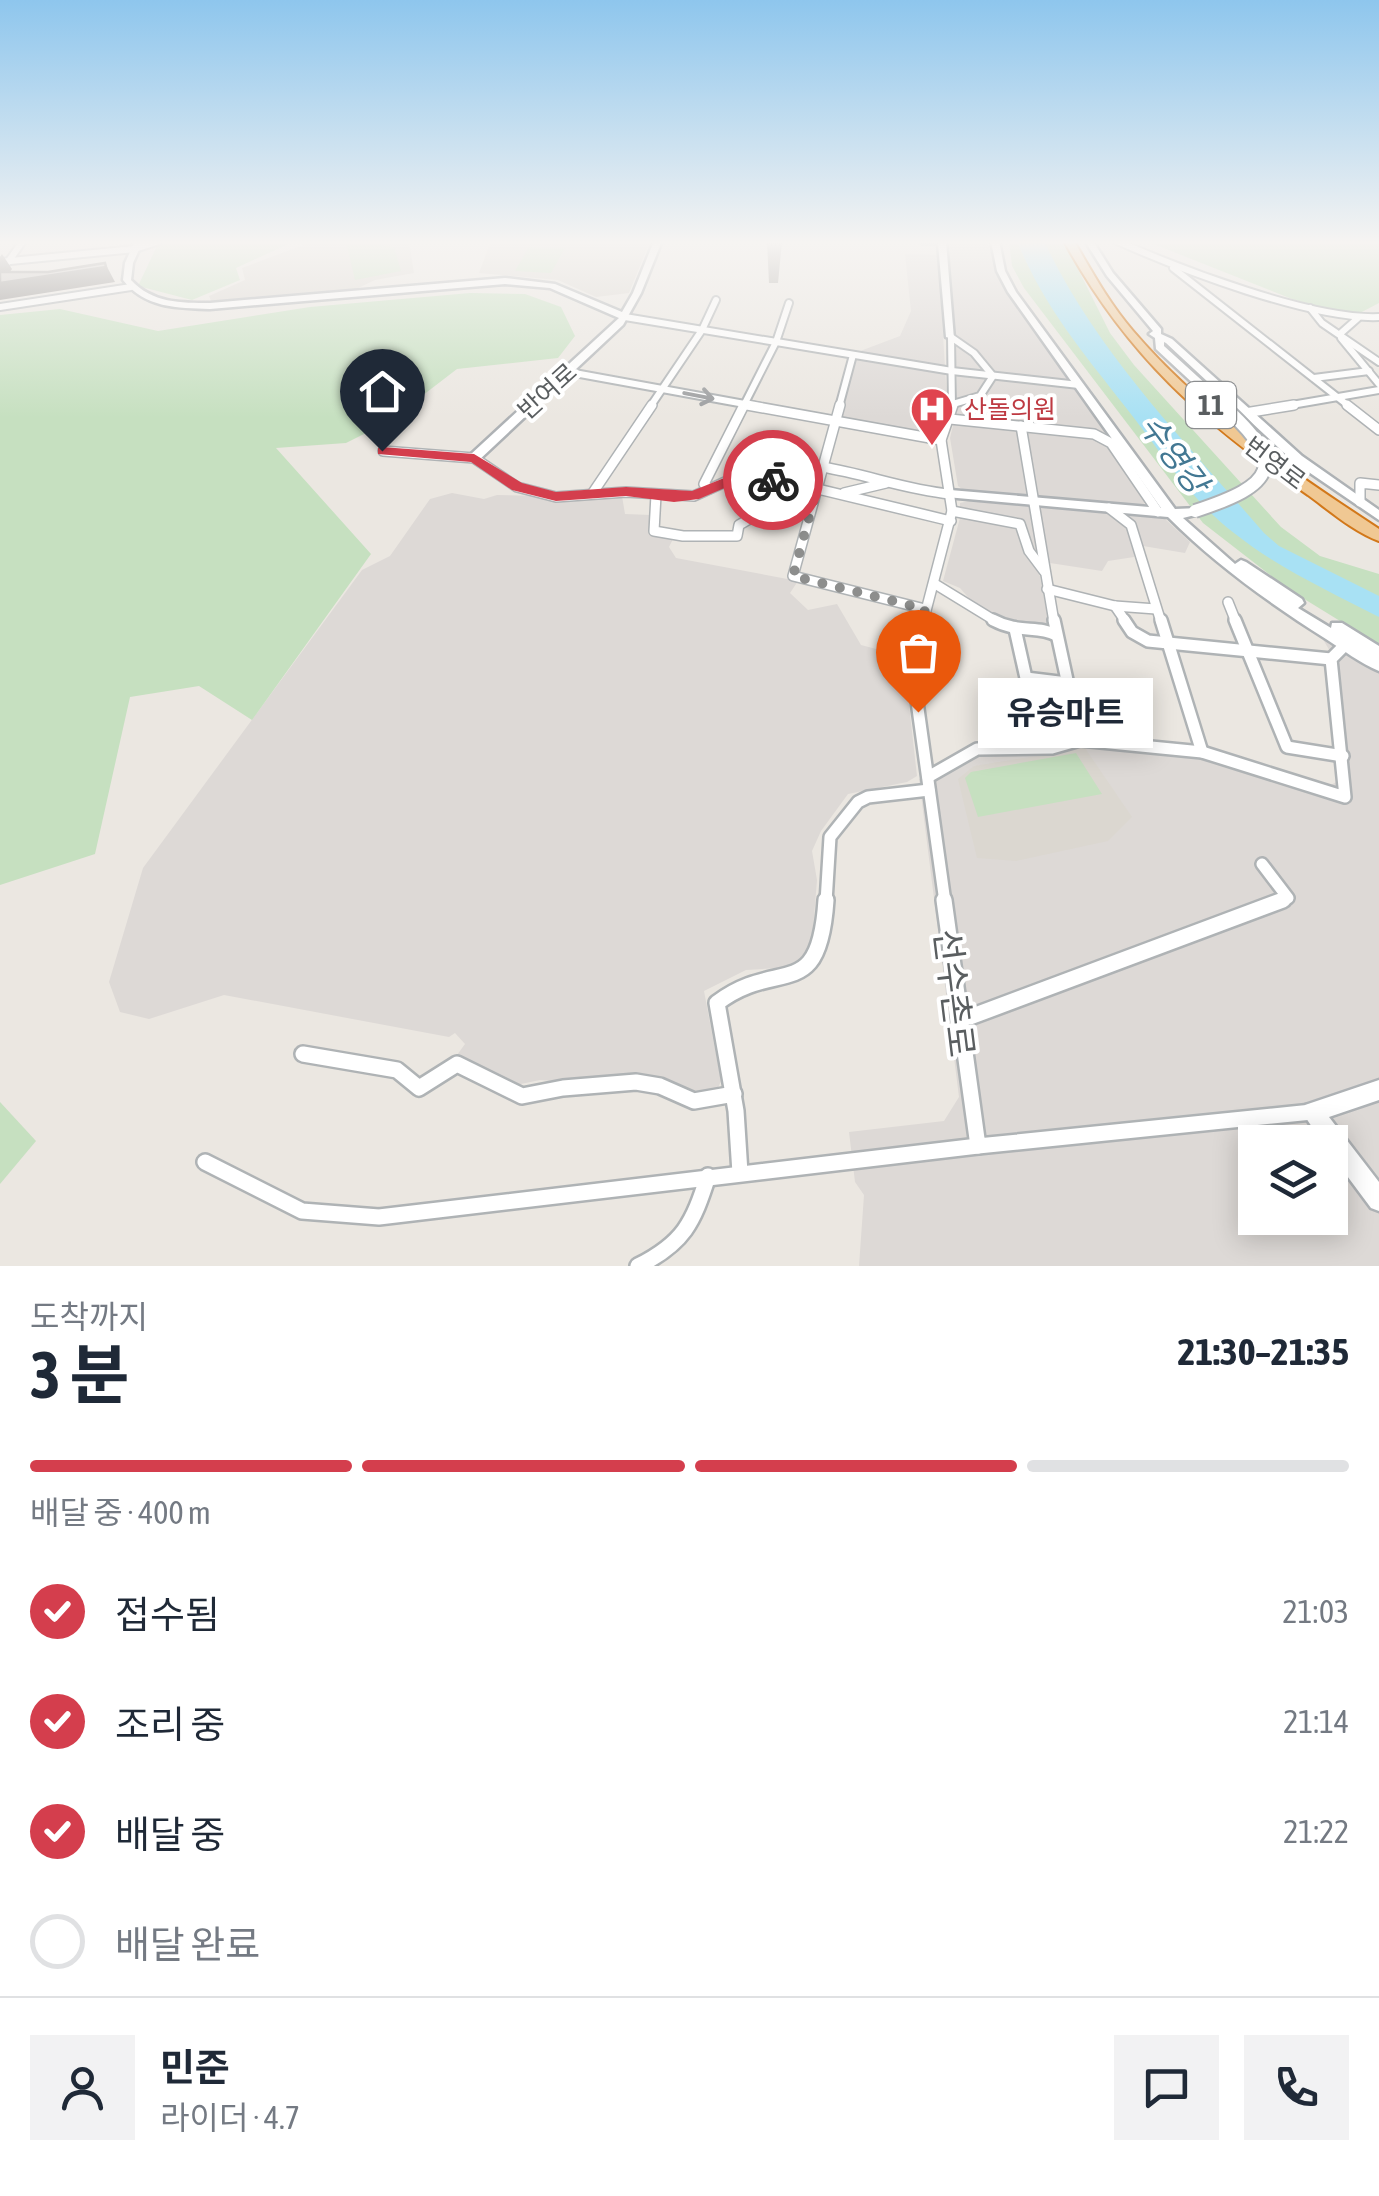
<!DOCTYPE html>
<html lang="ko">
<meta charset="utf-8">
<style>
body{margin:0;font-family:"Asap Condensed","Noto Sans KR",sans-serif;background:#f2f2f3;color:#1f2937;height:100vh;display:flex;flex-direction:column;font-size:38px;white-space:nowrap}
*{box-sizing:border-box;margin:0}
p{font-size:32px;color:#747a83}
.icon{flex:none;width:55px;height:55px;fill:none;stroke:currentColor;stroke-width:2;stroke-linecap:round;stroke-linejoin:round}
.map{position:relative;height:1266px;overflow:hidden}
.details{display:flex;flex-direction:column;background:#fff;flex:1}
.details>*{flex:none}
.buttons{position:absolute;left:1238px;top:1125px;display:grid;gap:20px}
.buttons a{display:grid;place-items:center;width:110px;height:110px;border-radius:0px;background:#fff;box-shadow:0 5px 25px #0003;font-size:50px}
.pin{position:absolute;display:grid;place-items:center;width:85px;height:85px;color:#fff;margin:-102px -42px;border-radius:50% 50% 50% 0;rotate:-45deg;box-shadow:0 0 10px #0007}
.pin .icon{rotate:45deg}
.courier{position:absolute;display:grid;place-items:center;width:100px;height:100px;margin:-50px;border:8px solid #d43e4d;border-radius:50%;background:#fff;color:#222;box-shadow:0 2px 12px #0007}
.bubble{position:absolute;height:70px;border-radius:0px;background:#fff;box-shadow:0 5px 25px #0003;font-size:32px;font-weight:700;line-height:70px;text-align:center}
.head em{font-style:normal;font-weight:700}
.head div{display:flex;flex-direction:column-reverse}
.head{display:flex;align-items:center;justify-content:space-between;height:170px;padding:0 30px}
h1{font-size:65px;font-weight:700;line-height:75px}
.bar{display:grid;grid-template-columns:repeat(4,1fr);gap:15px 10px;align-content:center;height:120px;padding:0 30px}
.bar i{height:12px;border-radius:8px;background:#e0e1e3}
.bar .on{background:#d43e4d}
.bar p{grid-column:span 4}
.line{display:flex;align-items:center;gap:25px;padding:0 30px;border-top:2px solid #e0e1e3}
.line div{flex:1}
.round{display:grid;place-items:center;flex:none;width:105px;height:105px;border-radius:0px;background:#f2f2f3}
ol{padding:0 30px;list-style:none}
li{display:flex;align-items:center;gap:30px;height:110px}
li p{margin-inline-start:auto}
li .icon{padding:10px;border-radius:50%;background:#d43e4d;color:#fff;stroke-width:4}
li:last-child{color:#747a83}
li i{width:55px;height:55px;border:5px solid #e0e1e3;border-radius:50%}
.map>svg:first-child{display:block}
.industrial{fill:#ddd9d6;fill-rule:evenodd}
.education{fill:#dbd7d0}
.green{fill:#c6e0c0}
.water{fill:#a8e1f4}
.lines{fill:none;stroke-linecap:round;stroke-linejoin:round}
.street-far3-casing{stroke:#afb3b5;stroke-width:10}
.street-far2-casing{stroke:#afb3b5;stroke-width:12}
.street-far1-casing{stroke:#afb3b5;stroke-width:16}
.street-casing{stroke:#afb3b5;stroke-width:20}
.secondary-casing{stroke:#aeb2b5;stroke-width:5}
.highway-casing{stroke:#d2781a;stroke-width:4}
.street-far3{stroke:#fff;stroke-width:6}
.street-far2{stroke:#fff;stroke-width:9}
.street-far1{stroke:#fff;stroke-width:11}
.street{stroke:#fff;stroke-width:15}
.secondary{fill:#fff;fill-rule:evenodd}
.highway{fill:#f0c893;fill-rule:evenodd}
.secondary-bridge-far1-casing{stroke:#aeb2b5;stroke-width:12;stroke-linecap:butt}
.secondary-bridge-casing{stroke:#aeb2b5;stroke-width:16;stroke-linecap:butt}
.secondary-bridge-far1{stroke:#fff;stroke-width:9}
.secondary-bridge{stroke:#fff;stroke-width:12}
.wall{fill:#aaa7a3}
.shaded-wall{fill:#8b8885}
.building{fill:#c6c2be;stroke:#8b8885;stroke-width:2.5}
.oneway{stroke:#9c9ea0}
.route{fill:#d43e4d}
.done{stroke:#8d8e8d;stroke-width:10;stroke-dasharray:0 18}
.labels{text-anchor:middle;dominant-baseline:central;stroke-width:8;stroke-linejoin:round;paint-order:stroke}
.far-street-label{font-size:25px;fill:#5a5e60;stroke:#fff}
.far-health-label{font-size:25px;fill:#be3a42;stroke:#fff;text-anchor:start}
.shield{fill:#fff;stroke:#8c8e90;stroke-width:2.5}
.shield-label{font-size:28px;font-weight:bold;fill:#5a5e60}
.water-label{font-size:32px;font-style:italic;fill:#437893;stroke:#fff}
.near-street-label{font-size:35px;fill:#5a5e60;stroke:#fff}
</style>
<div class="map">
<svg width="1379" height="1266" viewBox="0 0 1379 1266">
<rect width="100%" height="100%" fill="#ebe7e1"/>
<g class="industrial">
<path d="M947,241L987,243L1008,294L1150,497L1141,507L966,492L958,486L950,438L957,409V376Z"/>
<path d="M905,254L938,255L947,399L937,436L838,417L855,353L900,336L911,311Z"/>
<path d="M452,493L484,499L497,495L539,496L567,502L622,496L625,514L651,515V534L674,537L669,547L676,558L798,581L790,593L808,610L837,604L861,645L903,656L899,677L908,696L917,776L907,782L848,794L821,831L812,851L817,880L812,942L805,954L795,963L778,968L746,970L704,991L721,1081L717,1090L700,1096L682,1094L648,1076L583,1083L540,1080L511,1086L457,1055L465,1044L455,1033L449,1037L224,995L149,1019L120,1012L109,982L143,868L362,570L390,556L430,499Z"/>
<path d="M969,501L1164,518L1190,542L1185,553L1143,546L1134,550V557L1108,561L1102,571L1037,561L1049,624L1020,622L1018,626L974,604L960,588L943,581L960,518V503Z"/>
<path d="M1321,636L1379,672V1266H859L864,1195L855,1182L849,1132L944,1121L959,1097L919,779L967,747L992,741L1039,744L1084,737L1220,755L1318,792L1338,781L1331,653ZM1255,1142H1330V1218H1255Z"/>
</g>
<g class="education">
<path d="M314,241H409L414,273L375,280L356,289L212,303L209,296L245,280L242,268Z"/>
<path d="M491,241H650L629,293L596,297L558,280L479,273Z"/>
<path d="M1085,748L1132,817L1108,841L1016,861L977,858L958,779L974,766Z"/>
</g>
<g class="green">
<path d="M174,241H295L236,268L240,280L192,300L138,286L157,246Z"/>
<path d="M354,241L394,247L401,271L355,280L346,242Z"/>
<path d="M1009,241H1064L1110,333L1134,365L1281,527L1320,556L1379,574V645L1288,589L1203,523L1024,288L1012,266Z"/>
<path d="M1146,241H1379V303L1358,314L1333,311L1292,299Z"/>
<path d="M529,247L565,248L551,273L515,271Z"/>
<path d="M470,293L525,294L561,307L575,336L558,358L457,369L388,422L346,443L276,448L371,554L252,720L199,686L130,697L95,854L0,885V315L60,309L158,331L310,307Z"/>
<path d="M1076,753L1102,794L978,817L965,778L971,772Z"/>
<path d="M0,1102L36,1141L0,1184Z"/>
</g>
<path class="water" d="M1017,241H1044C1096,352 1184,440 1264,533L1279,546L1379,596V617C1329,591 1278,568 1234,533C1194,503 1164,457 1134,418C1088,358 1046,312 1017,241Z"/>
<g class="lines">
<g class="street-far3-casing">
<g id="street-far3">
<path d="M1117,241C1180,269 1312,320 1379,317"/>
<path d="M0,262L135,249L159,241"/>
<path d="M8,262L23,241"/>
<path d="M1173,268L1350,407"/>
<path d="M0,307L131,287"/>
<path d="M1310,308L1322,323L1379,362"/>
<path d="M625,317L952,371L1079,385"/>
<path d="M1358,318L1341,333V338L1379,384"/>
<path d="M951,337L952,407"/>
<path d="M951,337L974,353L993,376L980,396L953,404"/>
<path d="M569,372L761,407"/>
<path d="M1314,378L1369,371"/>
<path d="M650,407L702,330L716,300"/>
<path d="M743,407L776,342L789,303"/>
<path d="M839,407L853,355"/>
<path d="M1280,407L1379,390"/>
</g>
</g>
<g class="street-far2-casing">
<g id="street-far2">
<path d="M747,405L941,440"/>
<path d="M840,405L793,576L925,609"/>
<path d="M1347,405L1379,430"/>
<path d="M1245,413L1294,405"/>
<path d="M950,419L1094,434L1111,443L1158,512"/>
<path d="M1021,426L1054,622"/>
<path d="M383,451L474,458L517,487L556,497L626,492L694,496L734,478H753L789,482L951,521"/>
<path d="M822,467C866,474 906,490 950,494"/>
<path d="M709,489L704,484L744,405"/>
<path d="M844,493L886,483"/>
<path d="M592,494L652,405"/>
<path d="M656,495L654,531L683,536H737L739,525L763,511L814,498"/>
<path d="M1360,502V483L1379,485"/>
<path d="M1109,508L1131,525L1161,622"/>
<path d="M952,511L1020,524L1029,551L1044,571"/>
<path d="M935,584L997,622"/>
<path d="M1047,589L1115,606L1156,609"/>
<path d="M1228,602L1236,622"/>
<path d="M1115,606L1126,622"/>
<path d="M923,622L952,511L941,440L953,405"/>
</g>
</g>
<g class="street-far1-casing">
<g id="street-far1">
<path d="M923,620L914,680L945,902"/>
<path d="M993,620C1019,634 1038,625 1056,635"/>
<path d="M1054,620L1080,740"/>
<path d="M1124,620L1132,632L1148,641L1331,659"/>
<path d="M1161,620L1202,752"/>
<path d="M1235,620L1287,747L1343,756"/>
<path d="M1015,629L1026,678L1067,683"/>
<path d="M928,777L977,749L1052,748L1080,740L1202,752L1345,797L1331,659L1346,644"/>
<path d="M1262,864L1288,898L1276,902"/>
<path d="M826,902L830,837L858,802L868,797L929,790"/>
</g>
</g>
<g class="street-casing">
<g id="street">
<path d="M944,900L978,1146L1312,1112"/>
<path d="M958,1016L970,1017L1283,900"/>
<path d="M303,1054L397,1070L419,1088L457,1064L522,1096L563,1088L636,1082L660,1086L694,1101L734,1094"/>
<path d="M205,1162L302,1211L379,1217L978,1146"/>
<path d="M740,1173L736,1111L717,1003C779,956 819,1006 826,900"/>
<path d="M638,1266C684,1243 693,1223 708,1176"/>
</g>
</g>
<g class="secondary-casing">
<g id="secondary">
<path d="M135,241H143L133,263L131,280C152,303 181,303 210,303L505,278L555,284L622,312L633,293L654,241H662L641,293L623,325L478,461L474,462L468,458L470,455L619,318L550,288L505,284L210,309C177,308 145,308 123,280L125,263Z"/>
<path d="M918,241H946L954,339L946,337L938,243H922Z"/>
<path d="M991,241H999L1005,271L1016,292L1175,509L1199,508L1201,511L1199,514L1183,518L1235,564L1241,560L1246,562L1302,599L1304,603L1298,608L1331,628L1332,623H1342L1379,646V671C1360,663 1343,650 1326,639C1269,603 1215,564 1168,517L946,497L944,494L950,490L1161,508L1008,292L997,271Z"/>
<path d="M1085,241H1093L1113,273L1161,329V334L1172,339L1302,456L1379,510V520L1294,462L1166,343L1164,342V346L1219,396V400H1211L1156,349L1155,338L1149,334L1153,331L1107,276Z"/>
<path d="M1379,1080V1100L1329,1117L1379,1182V1211L1371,1208L1330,1153V1142H1322L1302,1112L1305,1105Z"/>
</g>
</g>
<g class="highway-casing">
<path id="highway" d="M1064,241H1074C1092,272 1109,303 1133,331C1202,412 1291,471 1379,529V541C1354,532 1330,511 1308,495C1202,422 1126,355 1064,241Z"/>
</g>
<use href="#street-far3" class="street-far3"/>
<use href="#street-far2" class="street-far2"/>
<use href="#street-far1" class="street-far1"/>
<use href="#street" class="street"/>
<use href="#secondary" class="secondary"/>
<use href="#highway" class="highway"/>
<g class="secondary-bridge-far1-casing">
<path id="secondary-bridge-far1" d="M1215,398L1225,407"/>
</g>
<g class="secondary-bridge-casing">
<path id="secondary-bridge" d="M1195,511C1274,485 1290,465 1222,405"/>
</g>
<use href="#secondary-bridge-far1" class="secondary-bridge-far1"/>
<use href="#secondary-bridge" class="secondary-bridge"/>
</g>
<path class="wall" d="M767,241H782L778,283H769Z"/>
<path class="shaded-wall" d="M2,254L12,269L2,283L105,263L115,282L0,300V257Z"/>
<path class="building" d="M105,263L106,267L0,283V272H48Z"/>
<defs><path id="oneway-shaft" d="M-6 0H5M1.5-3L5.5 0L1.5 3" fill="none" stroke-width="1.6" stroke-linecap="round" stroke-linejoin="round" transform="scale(2.5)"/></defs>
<use class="oneway" href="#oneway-shaft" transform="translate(699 396) rotate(11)"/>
<linearGradient id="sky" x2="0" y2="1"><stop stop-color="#8ec6ed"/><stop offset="0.58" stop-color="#f6f4f2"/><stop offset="1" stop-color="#f6f4f2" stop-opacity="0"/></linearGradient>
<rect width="1379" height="418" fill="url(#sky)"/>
<path class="route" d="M382,447L474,454L522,483L556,492L626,487L692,491L734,474L773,476L779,480L773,485L736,483L699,499L674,502L626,496L556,501L512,490L471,462L378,454V448Z"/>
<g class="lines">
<path class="done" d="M773,480L816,492L793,576L925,609L914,680L918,712"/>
</g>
<defs>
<g id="hospital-pin" transform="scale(2.25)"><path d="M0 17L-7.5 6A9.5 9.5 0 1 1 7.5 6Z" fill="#e0444e" stroke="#fff"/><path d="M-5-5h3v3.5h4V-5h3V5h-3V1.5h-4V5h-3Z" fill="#fff"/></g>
</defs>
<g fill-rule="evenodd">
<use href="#hospital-pin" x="932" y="409"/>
</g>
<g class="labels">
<g class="far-street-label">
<text transform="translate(547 391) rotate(-42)">반여로</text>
<text transform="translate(1275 463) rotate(37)">번영로</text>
</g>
<g class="far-health-label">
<text x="964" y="409">산돌의원</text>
</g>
<rect class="shield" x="1186" y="382" width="50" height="46" rx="8"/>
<g class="shield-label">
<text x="1211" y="405">11</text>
</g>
<g class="water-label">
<text transform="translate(1174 454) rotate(53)">수영강</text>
</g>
<g class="near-street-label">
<text transform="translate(955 993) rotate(83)">선수촌로</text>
</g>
</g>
</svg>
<div class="buttons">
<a><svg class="icon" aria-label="layers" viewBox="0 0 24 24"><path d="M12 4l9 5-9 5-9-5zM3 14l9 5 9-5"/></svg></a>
</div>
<div class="pin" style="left:918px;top:712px;background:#ea580c"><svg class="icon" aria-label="bag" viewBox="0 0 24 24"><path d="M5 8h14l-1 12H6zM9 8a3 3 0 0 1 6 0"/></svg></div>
<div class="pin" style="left:382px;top:451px;background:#1f2937"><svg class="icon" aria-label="home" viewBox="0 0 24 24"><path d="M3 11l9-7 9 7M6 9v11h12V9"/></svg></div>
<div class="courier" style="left:773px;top:480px"><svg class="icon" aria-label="bike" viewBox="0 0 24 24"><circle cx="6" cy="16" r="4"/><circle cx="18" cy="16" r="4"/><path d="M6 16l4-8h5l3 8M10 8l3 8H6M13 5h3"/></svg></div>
<div class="bubble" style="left:978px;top:678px;width:175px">유승마트</div>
</div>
<section class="details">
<div class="head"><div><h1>3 분</h1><p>도착까지</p></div><em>21:30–21:35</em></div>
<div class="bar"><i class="on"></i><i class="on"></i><i class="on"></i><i></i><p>배달 중 · 400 m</p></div>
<ol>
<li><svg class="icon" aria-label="check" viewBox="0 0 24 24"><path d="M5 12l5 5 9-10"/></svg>접수됨<p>21:03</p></li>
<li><svg class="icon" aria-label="check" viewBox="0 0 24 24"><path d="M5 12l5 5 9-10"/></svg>조리 중<p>21:14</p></li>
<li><svg class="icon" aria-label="check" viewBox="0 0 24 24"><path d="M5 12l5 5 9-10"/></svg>배달 중<p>21:22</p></li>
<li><i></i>배달 완료</li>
</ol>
<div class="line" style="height:180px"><a class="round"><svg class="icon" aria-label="person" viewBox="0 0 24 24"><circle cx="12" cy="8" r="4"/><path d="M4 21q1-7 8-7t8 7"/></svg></a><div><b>민준</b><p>라이더 · 4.7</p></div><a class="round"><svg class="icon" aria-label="chat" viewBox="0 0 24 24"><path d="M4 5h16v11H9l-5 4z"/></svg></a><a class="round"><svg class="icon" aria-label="phone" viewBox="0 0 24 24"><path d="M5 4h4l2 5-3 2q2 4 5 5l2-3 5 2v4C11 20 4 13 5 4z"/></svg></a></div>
</section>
